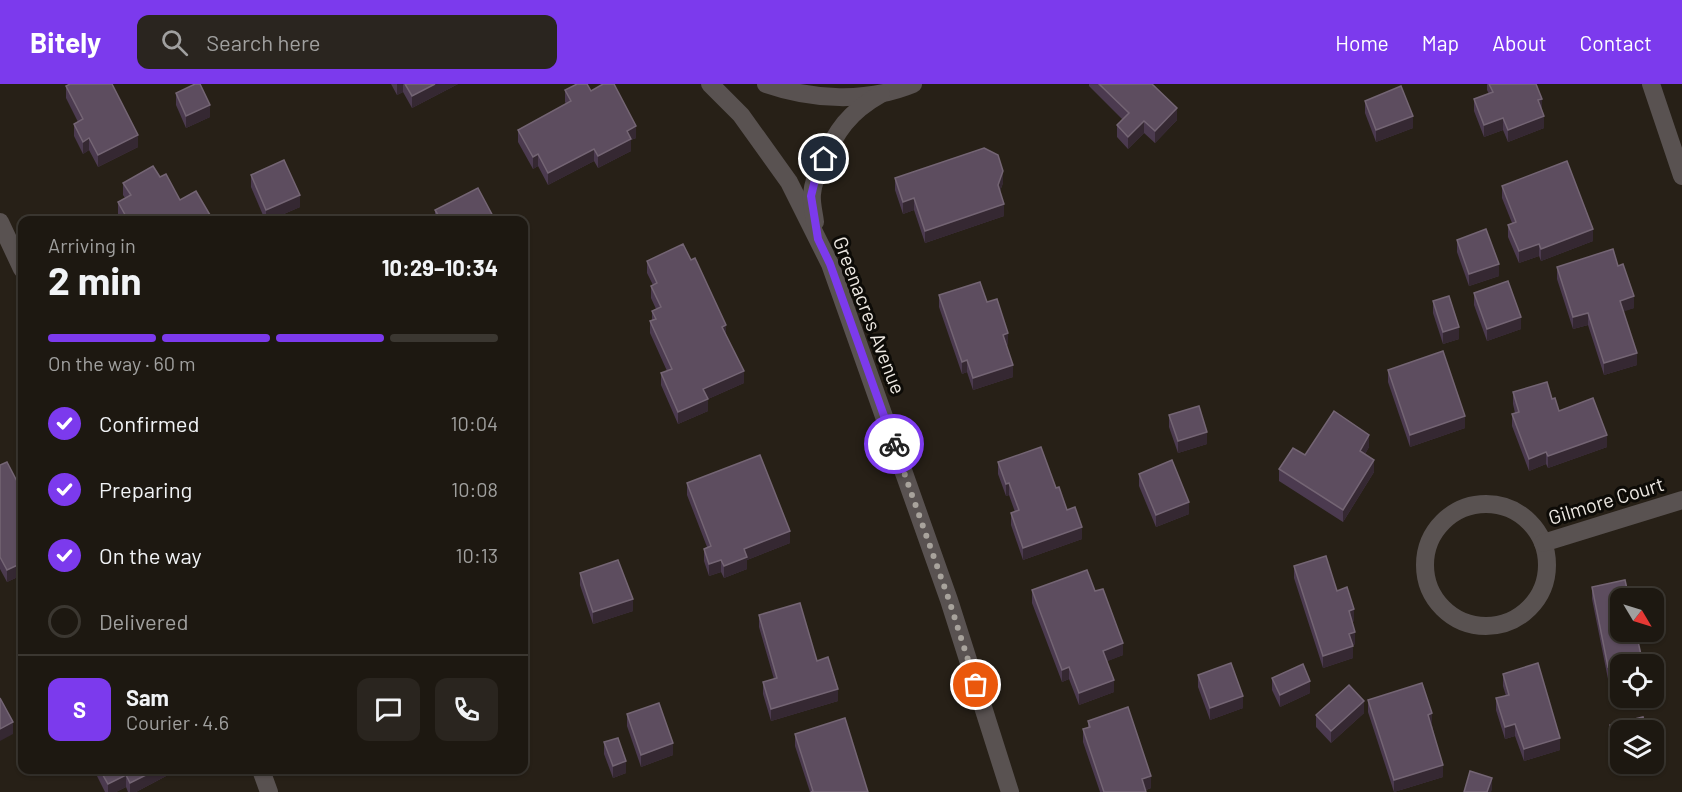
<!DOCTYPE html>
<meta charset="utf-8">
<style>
body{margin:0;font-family:Barlow,sans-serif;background:#2a251f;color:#f1f3f6;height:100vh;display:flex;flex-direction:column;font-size:22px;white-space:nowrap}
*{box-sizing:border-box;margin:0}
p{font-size:20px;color:#a0a09f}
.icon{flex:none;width:33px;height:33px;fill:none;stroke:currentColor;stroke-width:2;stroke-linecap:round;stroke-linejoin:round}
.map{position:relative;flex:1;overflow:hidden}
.sheet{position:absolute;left:18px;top:132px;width:510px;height:558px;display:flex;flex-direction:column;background:#1d1811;border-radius:12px;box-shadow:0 2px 4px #0004,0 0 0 2px #3b3731}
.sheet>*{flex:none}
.needle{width:39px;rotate:128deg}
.buttons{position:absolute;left:1610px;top:504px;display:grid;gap:12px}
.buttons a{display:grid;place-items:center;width:54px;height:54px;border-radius:12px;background:#1d1811;box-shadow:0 2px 4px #0004,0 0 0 2px #3b3731;font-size:30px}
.pin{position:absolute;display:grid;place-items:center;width:51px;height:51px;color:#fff;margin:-26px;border:3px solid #fff;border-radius:50%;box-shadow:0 2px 6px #0007}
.courier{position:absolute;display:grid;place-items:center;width:60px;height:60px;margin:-30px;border:4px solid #7c3aed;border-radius:50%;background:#fff;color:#222;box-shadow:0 2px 8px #0007}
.summary em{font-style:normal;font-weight:700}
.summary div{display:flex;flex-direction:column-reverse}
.summary{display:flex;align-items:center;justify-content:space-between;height:102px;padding:0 30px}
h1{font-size:39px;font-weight:700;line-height:45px}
.bar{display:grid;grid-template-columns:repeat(4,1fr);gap:9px 6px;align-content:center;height:72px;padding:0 30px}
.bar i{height:8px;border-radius:4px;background:#3b3731}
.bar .current{background:#7c3aed}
.bar p{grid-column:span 4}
.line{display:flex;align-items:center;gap:15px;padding:0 30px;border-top:2px solid #3b3731}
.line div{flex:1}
.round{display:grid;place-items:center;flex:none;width:63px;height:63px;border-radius:12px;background:#2a251f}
ol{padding:0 30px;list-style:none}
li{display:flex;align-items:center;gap:18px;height:66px}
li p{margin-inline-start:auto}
li .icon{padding:6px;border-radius:50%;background:#7c3aed;color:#fff;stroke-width:4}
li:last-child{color:#a0a09f}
li i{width:33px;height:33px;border:3px solid #3b3731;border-radius:50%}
header{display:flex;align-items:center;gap:36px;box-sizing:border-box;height:84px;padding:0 30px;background:#7c3aed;color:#fff}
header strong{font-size:28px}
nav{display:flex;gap:33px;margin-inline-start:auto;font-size:21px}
.search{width:420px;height:54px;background:#2a251f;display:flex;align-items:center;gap:15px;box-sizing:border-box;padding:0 21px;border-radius:12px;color:#a0a09f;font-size:22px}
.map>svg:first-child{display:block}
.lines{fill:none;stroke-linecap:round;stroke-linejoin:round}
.minor{stroke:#595251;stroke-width:18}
.tertiary{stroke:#595251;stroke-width:18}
.wall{fill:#4b3a4f}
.shaded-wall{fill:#352832}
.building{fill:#5d4d5f;stroke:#746574;stroke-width:1.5}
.done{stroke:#a8a39c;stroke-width:6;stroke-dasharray:0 10.8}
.route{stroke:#7c3aed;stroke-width:8}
.labels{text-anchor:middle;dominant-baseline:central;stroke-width:6;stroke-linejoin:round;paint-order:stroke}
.street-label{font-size:20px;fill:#eee9e3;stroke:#0d0b07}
</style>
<header>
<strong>Bitely</strong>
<div class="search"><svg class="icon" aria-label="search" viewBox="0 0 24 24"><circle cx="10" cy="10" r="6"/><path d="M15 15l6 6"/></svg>Search here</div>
<nav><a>Home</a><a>Map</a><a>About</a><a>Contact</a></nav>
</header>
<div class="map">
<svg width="1682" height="708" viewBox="0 0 1682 708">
<rect width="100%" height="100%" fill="#272017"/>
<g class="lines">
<g class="minor">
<path d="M710,0L741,31L789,98L830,180L949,516L1010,708"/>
<path d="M766,0C812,16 867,19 913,0"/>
<path d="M0,138L22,185"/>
<path d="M815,138C814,129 811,119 812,110C813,99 817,89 822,79C836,47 849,28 881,10"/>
<circle cx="1486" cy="481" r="61"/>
<path d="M1543,459L1682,416"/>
<path d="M261,686L269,708"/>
</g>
<path class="tertiary" d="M1651,0L1682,92"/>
</g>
<g class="wall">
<path d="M391,0H458L412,24L403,8L397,11Z"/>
<path d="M1089,0H1152L1177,36L1155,59L1144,49L1128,65L1117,53V41L1123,36L1089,2Z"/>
<path d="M1487,0H1536L1542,26L1544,44L1508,58L1503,46L1484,53L1474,27V15L1489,10L1487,6Z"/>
<path d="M66,2L138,63L98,83L89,66L83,70L74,52V40L78,38L66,14Z"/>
<path d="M565,6L591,7L636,54L631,56V67L598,84L594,77L548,101L538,82L533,85L518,58V46L566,20L565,18Z"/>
<path d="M176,9L210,33L186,44L176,21Z"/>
<path d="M1365,17L1413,44L1376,58L1365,29Z"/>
<path d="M251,91L300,123L270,136H265L251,103Z"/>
<path d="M160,93L180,116L213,136H121L118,130V118L125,114L123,111V99Z"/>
<path d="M895,94L1003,99L1000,107L1004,132L925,159L914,126L903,130L895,106Z"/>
<path d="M1502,102L1593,157L1541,177L1539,172L1519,179L1508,153V141L1512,139L1502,114Z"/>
<path d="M435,126L495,136H435Z"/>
<path d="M1457,156L1499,192L1469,202L1457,168Z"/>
<path d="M647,177L726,251L744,299L708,315V327L678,340L661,301V289L667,287L650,249V237L652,236V227L656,225L651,214V202L653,201L647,189Z"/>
<path d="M1557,183L1634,224L1623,227L1637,281L1604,291L1588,241L1573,245L1557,195Z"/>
<path d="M1474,209L1521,245L1487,257L1474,221Z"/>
<path d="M939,211L987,218L1008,261H1006L1013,293L973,306L967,288L962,290L939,223Z"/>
<path d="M1433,217L1459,255L1443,260L1433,229Z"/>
<path d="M1388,286L1465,344L1410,363L1388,298Z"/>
<path d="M1513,308L1552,315L1559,327L1607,363L1548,384L1546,380L1529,387L1512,342V330L1515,329L1513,320Z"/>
<path d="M1169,331L1207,360L1178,369L1169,343Z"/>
<path d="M1369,363L1365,370L1374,388L1343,438L1279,397V385L1305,371Z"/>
<path d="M998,378L1056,404L1082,455L1023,476L1011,441V429L1015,428L1009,411L1006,412L998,390Z"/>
<path d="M0,381L22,407V491L7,498L0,485Z"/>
<path d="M1139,390L1189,430L1156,443L1139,402Z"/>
<path d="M687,399L790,459L747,476V485L724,494L721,488L709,492L704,477V465L707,463L687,411Z"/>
<path d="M1294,482L1337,507L1354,537L1352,538L1355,560L1353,561V574L1323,584L1294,494Z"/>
<path d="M580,489L633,527L593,540L580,501Z"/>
<path d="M1625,496L1615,609L1612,594L1608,595L1592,515V503Z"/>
<path d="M1032,506L1095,507L1123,571L1107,577L1114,608L1079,621L1069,595L1062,598L1032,519Z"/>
<path d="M759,531L817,577L838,617L771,637L763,610V598L774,595L759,543Z"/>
<path d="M1503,590L1560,666L1524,677L1515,652L1505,655L1496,626V614L1506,612L1503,602Z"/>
<path d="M1198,591L1243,624L1210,636L1198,603Z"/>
<path d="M1272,594L1310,609L1280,623L1272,606Z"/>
<path d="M1368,616L1432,641L1443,693L1394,708L1368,628Z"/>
<path d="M1364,629L1331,659L1316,643V631Z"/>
<path d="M627,630L673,671L641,683L627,642Z"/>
<path d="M1088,637L1151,704L1146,706V708H1100L1083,658V645L1088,644Z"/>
<path d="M1610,641L1646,646L1618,686L1610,653Z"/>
<path d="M795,650L868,708H810L795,662Z"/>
<path d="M604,658L626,689L613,694L604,670Z"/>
<path d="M94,686H168V691L136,708H128L126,703L116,708H105Z"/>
</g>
<g class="shaded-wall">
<path d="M397,0H403V8L397,11Z"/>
<path d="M435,0H458L412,24V12Z"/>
<path d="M1542,15V27L1538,16Z"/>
<path d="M210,21V33L186,44V32Z"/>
<path d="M1177,24V36L1155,59V47Z"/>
<path d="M1413,32V44L1376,58V46Z"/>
<path d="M1544,32V44L1508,58V46Z"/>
<path d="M1503,34V46L1484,53V41Z"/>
<path d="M1144,37V49L1128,65V53Z"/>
<path d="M636,42V54L631,56V67L598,84V72L627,47Z"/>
<path d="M138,51V63L98,83V71Z"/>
<path d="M89,54V66L83,70V58Z"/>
<path d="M594,65V77L548,101V89Z"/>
<path d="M538,70V82L533,85V73Z"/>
<path d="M1003,87V99L998,113V101Z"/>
<path d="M300,111V123L270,136H266V126Z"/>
<path d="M914,114V126L903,130V118Z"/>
<path d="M1004,120V132L925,159V147Z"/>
<path d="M1593,145V157L1541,177V165Z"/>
<path d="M1539,160V172L1519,179V167Z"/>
<path d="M1499,180V192L1469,202V190Z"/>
<path d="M1634,212V224L1620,229V217Z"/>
<path d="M1588,229V241L1573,245V233Z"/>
<path d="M1521,233V245L1487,257V245Z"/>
<path d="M726,241V253L722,243Z"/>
<path d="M1459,243V255L1443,260V248Z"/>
<path d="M1008,249V261L1003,263V251Z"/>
<path d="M1637,269V281L1604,291V279Z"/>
<path d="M967,276V288L962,290V278Z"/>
<path d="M1013,281V293L973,306V294Z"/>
<path d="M744,287V299L708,315V327L678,340V328L703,305Z"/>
<path d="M1465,332V344L1410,363V351Z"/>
<path d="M1207,348V360L1178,369V357Z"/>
<path d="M1369,351V363L1360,379V367Z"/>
<path d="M1607,351V363L1548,384V372Z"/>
<path d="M1546,368V380L1529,387V375Z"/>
<path d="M1374,376V388L1343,438V426Z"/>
<path d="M1009,399V411L1006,412V400Z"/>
<path d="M1189,418V430L1156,443V431Z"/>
<path d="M1082,443V455L1023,476V464Z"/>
<path d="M790,447V459L747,476V485L724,494V482L744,465Z"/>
<path d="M721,476V488L709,492V480Z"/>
<path d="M22,479V491L7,498V486Z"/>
<path d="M633,515V527L593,540V528Z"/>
<path d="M1354,525V537L1349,539V527Z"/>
<path d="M1355,548V560L1349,562V550Z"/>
<path d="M1123,559V571L1103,579V567Z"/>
<path d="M1353,562V574L1323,584V572Z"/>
<path d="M1612,582V594L1608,595V583Z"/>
<path d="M1069,583V595L1062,598V586Z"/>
<path d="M1114,596V608L1079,621V609Z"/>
<path d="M1620,596V608L1615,609V597Z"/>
<path d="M1310,597V609L1280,623V611Z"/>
<path d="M838,605V617L771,637V625Z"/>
<path d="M1243,612V624L1210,636V624Z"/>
<path d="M1364,617V629L1331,659V647Z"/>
<path d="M1432,629V641L1428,643V631Z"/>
<path d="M13,638V650L0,657V645Z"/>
<path d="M1515,640V652L1505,655V643Z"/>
<path d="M1560,654V666L1524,677V665Z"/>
<path d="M673,659V671L641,683V671Z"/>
<path d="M1620,673V680H1643L1618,686V674Z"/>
<path d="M626,677V689L613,694V682Z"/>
<path d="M1443,681V693L1394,708V696Z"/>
<path d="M156,686H168V691L136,708H130V699Z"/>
<path d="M126,691V703L116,708H108V700Z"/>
<path d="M1151,692V704L1142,707V695Z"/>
<path d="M1492,694V706L1491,708H1487Z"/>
</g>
<g class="building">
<path d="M70,0H112L138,51L98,71L89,54L83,58L74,40L83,35L66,2Z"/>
<path d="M195,0H200L210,21L186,32L176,9Z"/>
<path d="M405,0H435L412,12Z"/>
<path d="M577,0H587L591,7L603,0H614L636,42L627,47L631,55L598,72L594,65L548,89L538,70L533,73L518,46L571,17L565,6Z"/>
<path d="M1099,0H1152L1177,24L1155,47L1144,37L1128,53L1117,41L1129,29Z"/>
<path d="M1489,0H1536L1542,15L1538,16L1544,32L1508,46L1503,34L1484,41L1474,15L1493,8Z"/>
<path d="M1401,2L1413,32L1376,46L1365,17Z"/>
<path d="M984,64L998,71L1003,87L998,101L1004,120L925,147L914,114L903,118L895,94Z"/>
<path d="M284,76L300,111L266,126L251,91Z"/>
<path d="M1567,77L1593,145L1541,165L1539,160L1519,167L1508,141L1516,138L1502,102Z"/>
<path d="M153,82L160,93L166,90L180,116L196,107L213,136H128L118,118L131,111L123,99Z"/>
<path d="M478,104L495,136H441L435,126Z"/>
<path d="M1486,145L1499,180L1469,190L1457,156Z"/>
<path d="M683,160L691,176L695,174L726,241L722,243L744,287L703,305L708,315L678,328L661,289L672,285L650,237L656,235L652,227L661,223L651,202L657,199L647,177Z"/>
<path d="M1613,165L1618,182L1623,180L1634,212L1620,217L1637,269L1604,279L1588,229L1573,233L1557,183Z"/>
<path d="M1508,197L1521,233L1487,245L1474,209Z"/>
<path d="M980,198L987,218L997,215L1008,249L1003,251L1013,281L973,294L967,276L962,278L939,211Z"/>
<path d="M1449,212L1459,243L1443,248L1433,217Z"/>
<path d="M1443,267L1465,332L1410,351L1388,286Z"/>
<path d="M1547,298L1552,315L1555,314L1559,327L1593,314L1607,351L1548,372L1546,368L1529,375L1512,330L1519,328L1513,308Z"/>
<path d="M1199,322L1207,348L1178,357L1169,331Z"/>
<path d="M1334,327L1369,351L1360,367L1374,376L1343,426L1279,385L1293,364L1305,371Z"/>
<path d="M1041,363L1056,404L1059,403L1067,426L1075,423L1082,443L1023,464L1011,429L1019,426L1009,399L1006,400L998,378Z"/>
<path d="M760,371L790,447L744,465L747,473L724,482L721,476L709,480L704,465L711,462L687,399Z"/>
<path d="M1172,376L1189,418L1156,431L1139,390Z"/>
<path d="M7,378L22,407V479L7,486L0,473V381Z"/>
<path d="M1326,472L1337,507L1347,503L1354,525L1349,527L1355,548L1349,550L1353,562L1323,572L1294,482Z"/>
<path d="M618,476L633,515L593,528L580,489Z"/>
<path d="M1087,486L1095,507L1103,505L1123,559L1103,567L1114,596L1079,609L1069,583L1062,586L1032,506Z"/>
<path d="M1625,496L1629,514H1620V548H1636L1643,580H1620V596L1615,597L1612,582L1608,583L1592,503Z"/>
<path d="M800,519L817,577L828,573L838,605L771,625L763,598L777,594L759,531Z"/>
<path d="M1231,579L1243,612L1210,624L1198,591Z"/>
<path d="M1538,579L1560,654L1524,665L1515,640L1505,643L1496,614L1509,611L1503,590Z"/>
<path d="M1303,580L1310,597L1280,611L1272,594Z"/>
<path d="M1422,599L1432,629L1428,631L1443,681L1394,696L1368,616Z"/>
<path d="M1349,601L1364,617L1331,647L1316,631Z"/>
<path d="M0,614L13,638L0,645Z"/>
<path d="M659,619L673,659L641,671L627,630Z"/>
<path d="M1128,623L1151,692L1142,695L1146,708H1104L1083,645L1090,643L1088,637Z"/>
<path d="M1643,633L1646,646H1620V673L1618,674L1610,641Z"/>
<path d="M845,634L868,708H811L813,707L795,650Z"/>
<path d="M618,654L626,677L613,682L604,658Z"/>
<path d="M100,686H156L130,699L126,691L108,700Z"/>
<path d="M1470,687L1492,694L1487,708H1464Z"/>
</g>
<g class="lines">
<path class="done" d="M894,360L949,516L976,601"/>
<path class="route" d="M824,75L816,92L811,112L818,155L830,180L894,360"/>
</g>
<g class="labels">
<g class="street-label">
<text transform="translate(870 231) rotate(69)">Greenacres Avenue</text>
<text transform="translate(1606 416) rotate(-17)">Gilmore Court</text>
</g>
</g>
</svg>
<div class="buttons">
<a><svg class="needle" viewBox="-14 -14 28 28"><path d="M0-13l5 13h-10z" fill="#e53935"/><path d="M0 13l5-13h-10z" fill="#a0a09f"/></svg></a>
<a><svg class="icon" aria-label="locate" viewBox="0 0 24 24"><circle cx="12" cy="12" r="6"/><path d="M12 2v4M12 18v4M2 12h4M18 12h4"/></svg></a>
<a><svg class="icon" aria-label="layers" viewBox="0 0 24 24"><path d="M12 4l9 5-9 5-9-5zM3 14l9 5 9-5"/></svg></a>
</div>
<div class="pin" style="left:976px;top:601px;background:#ea580c"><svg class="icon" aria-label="bag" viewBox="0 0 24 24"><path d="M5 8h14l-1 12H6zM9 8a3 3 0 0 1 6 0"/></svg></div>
<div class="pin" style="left:824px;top:75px;background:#1f2937"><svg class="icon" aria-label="home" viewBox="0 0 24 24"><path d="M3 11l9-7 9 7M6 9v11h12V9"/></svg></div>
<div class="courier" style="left:894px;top:360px"><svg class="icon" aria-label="bike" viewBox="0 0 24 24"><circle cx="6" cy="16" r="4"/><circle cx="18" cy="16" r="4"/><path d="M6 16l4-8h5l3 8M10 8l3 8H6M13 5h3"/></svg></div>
<section class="sheet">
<div class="summary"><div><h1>2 min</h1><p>Arriving in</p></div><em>10:29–10:34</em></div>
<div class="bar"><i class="current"></i><i class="current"></i><i class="current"></i><i></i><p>On the way · 60 m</p></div>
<ol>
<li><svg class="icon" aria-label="check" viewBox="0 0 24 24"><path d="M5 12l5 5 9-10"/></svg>Confirmed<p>10:04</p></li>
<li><svg class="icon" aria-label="check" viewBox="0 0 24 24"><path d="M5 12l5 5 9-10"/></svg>Preparing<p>10:08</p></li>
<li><svg class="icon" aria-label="check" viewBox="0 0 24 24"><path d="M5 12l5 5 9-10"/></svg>On the way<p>10:13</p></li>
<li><i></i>Delivered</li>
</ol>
<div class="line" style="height:108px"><b class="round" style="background:#7c3aed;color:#fff">S</b><div><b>Sam</b><p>Courier · 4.6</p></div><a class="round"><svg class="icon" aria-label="chat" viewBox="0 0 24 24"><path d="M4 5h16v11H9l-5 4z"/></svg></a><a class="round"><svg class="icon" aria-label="phone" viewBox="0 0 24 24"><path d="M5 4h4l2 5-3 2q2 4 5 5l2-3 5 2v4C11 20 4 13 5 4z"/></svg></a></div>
</section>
</div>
